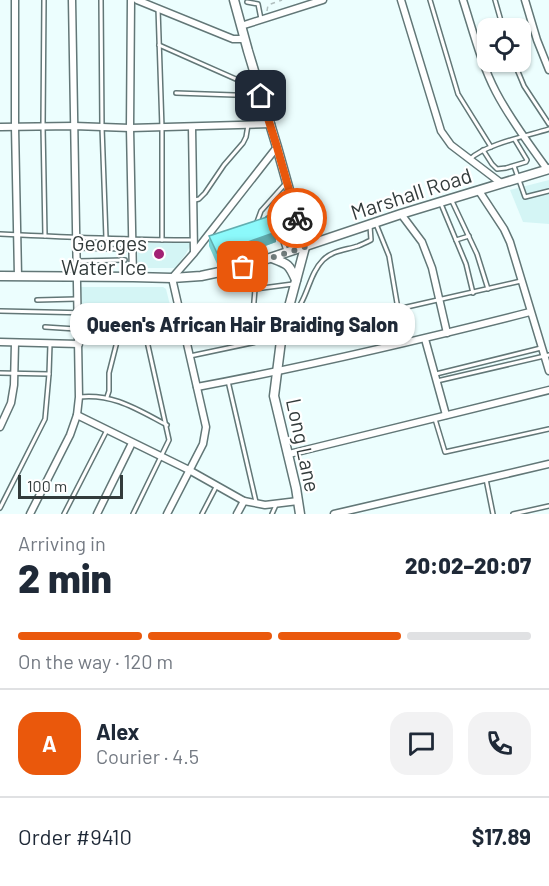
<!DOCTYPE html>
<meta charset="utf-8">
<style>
body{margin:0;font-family:Barlow,sans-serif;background:#f2f2f3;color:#1f2937;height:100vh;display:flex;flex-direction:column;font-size:22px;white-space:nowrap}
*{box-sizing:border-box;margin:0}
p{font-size:20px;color:#747a83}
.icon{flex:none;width:33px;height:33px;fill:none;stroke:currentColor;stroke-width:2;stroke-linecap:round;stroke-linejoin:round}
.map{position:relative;height:514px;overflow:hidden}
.drawer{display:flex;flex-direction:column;background:#fff;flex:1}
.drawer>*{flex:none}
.tools{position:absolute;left:477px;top:18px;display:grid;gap:12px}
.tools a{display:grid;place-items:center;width:54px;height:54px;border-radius:12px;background:#fff;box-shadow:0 2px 4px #0004;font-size:30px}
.scale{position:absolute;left:18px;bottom:15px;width:105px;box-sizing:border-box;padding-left:6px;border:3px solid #323b3b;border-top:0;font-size:16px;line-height:21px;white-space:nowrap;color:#323b3b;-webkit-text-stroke:4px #fff;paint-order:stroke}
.pin{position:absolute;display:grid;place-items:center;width:51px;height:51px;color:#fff;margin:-26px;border-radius:12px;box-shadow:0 3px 9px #0006}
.courier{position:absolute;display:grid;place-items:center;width:60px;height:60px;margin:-30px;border:4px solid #ea580c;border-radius:50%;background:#fff;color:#222;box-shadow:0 2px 8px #0007}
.bubble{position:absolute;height:42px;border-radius:18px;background:#fff;box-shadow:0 2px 4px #0004;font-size:20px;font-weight:800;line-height:42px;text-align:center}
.headline em{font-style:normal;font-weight:800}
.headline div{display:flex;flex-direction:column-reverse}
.headline{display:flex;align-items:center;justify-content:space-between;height:102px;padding:0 18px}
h1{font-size:39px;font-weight:800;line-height:45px}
.bar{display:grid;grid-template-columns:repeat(4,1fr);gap:9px 6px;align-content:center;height:72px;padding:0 18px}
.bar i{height:8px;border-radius:4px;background:#e0e1e3}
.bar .active{background:#ea580c}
.bar p{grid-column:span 4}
.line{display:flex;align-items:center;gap:15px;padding:0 18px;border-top:2px solid #e0e1e3}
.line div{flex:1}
.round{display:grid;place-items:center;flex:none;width:63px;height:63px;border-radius:18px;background:#f2f2f3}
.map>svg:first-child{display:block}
.built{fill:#d4f5f5}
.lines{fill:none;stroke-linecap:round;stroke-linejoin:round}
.lane-casing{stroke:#627777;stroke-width:6}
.street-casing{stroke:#627777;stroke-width:9}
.secondary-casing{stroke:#627777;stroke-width:11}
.path{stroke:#b0bfbf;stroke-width:1.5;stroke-dasharray:4.5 4.5;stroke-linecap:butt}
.lane{stroke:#fff;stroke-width:3}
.street{stroke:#fff;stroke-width:6}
.secondary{stroke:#fff;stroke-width:8}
.wall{fill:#78d6d8}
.shaded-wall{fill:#62aeb0}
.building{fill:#8cf9fb;stroke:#62aeb0;stroke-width:1.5}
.done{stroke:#737f7f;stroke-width:6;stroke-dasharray:0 10.8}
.route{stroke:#ea580c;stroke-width:8}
.poi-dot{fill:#a22274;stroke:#fff;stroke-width:2}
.labels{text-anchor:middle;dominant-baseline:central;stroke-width:4.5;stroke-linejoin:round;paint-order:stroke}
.street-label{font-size:21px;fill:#323b3b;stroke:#fff}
.poi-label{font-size:21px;fill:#323b3b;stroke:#fff;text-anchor:end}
</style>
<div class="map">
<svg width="549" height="514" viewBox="0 0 549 514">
<rect width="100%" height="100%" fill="#ecfefe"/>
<g class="built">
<path d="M549,180V224L523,222L510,190Z"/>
<path d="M137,243H192L185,255L175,268H138Z"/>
<path d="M81,287H163L166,289L172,313L82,312Z"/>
</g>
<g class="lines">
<g class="lane-casing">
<g id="lane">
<path d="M44,0L43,126L45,236"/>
<path d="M101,0L102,127L106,238"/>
<path d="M430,0L458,94L491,147"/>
<path d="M495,0L503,28"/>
<path d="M247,2L258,4L261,19"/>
<path d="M158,8L162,128V240"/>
<path d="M159,45L256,88"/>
<path d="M514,62L524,86L549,124"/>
<path d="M176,93L260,96"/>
<path d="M483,150L492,164L497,169L506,168L526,162L527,160L515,140"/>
<path d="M470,159C486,144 527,136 549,129"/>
<path d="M514,166L525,197L549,191"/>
<path d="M451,199L477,254L488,289"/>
<path d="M195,200L199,199L205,193L224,165L243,143L246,137L248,125"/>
<path d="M441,204L466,264L473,293"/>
<path d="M268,218L292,209"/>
<path d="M259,221L257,222L261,211L286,183"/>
<path d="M376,224L389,256L398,309L521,281"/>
<path d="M0,234C64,237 128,240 192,240"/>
<path d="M456,240L469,236"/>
<path d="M78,248L125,249"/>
<path d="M286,251L278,226L296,221"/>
<path d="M78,261L125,260"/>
<path d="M37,300L77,299"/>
<path d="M0,311L180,315"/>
<path d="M289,317C308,304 307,276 323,260C333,250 346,250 358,246C363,244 367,242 371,240L370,226"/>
<path d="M45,327L76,329"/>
<path d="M238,345L245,318L247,316L253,314L255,289L293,284"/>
<path d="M190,356L280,337"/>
<path d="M0,373L49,374"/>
<path d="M436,374L541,348"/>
<path d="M228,381L256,502"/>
<path d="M437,381L549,355"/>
<path d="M79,397C113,393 138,410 167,425"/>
<path d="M107,397L109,391V373L124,314"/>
<path d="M435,419L445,452L549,429"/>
<path d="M486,479L493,514"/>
<path d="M0,508L45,419L49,374L50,344"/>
<path d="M64,514L107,430"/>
<path d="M133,514L169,440L141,314"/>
<path d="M202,514L216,487"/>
<path d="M272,514L276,505"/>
<path d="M513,514L549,506"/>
</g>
</g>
<g class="street-casing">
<g id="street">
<path d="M15,0V127L18,276"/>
<path d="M131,0L130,128L133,277"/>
<path d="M137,0L233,39H244"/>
<path d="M401,0L441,131L451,145L501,183"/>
<path d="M463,0C473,31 481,63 496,92C510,119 529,144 547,169"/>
<path d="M525,0L537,40L549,70"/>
<path d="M241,26L323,0"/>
<path d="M0,127L74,126L130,128L271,124"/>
<path d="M192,127L194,252"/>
<path d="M479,191L504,229L510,242L549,371"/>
<path d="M401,214L422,242L432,268L447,333"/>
<path d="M425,339L446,415"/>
<path d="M0,342L79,344"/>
<path d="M197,387C309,366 420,340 530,312"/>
<path d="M77,415L189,470L244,501L265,505L298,501"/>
<path d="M0,427L11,403L14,385L15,343"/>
<path d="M289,454L549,390"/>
<path d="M30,514L70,435L77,415L79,397L72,0"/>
<path d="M97,514L132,443"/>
<path d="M167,514L203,444L206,427L172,278L194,253L277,147"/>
<path d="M237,514L244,501"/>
<path d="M334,514L549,464"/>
</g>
</g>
<g class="secondary-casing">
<g id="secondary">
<path d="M234,0L248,51L277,147L305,247L282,333L274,396L296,488L300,514"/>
<path d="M272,258C288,264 289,264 296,280"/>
<path d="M0,276L133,277L172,278L201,276L243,267L401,214L549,169"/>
</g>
</g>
<path class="path" d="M267,11L268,5L282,0"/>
<use href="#lane" class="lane"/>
<use href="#street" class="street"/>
<use href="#secondary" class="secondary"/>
</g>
<path class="wall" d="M209,236L276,242L217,264L209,246Z"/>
<path class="shaded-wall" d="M276,232V242L217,264V253Z"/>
<path class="building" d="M270,216L276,232L217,253L209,236Z"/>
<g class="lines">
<path class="done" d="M243,267L305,247L297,218"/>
<path class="route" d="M261,96L277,147L297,218"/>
</g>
<circle class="poi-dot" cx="159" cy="254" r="6"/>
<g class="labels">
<g class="street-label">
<text transform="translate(411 193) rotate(-18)">Marshall Road</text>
<text transform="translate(304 445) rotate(78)">Long Lane</text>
</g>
<g class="poi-label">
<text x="147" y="242">Georges<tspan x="147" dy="24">Water Ice</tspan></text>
</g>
</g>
</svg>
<div class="tools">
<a><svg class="icon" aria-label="locate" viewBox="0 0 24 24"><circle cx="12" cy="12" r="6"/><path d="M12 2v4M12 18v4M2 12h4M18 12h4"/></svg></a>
</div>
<div class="scale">100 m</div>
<div class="pin" style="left:243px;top:267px;background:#ea580c"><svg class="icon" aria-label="bag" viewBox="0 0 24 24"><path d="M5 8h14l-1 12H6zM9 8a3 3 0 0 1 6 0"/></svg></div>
<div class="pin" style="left:261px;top:96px;background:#1f2937"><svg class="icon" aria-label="home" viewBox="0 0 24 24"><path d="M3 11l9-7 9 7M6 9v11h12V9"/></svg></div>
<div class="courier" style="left:297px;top:218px"><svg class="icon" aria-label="bike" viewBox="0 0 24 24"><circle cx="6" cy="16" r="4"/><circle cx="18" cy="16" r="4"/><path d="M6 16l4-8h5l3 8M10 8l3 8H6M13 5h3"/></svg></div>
<div class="bubble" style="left:70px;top:303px;width:345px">Queen's African Hair Braiding Salon</div>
</div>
<section class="drawer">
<div class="headline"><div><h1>2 min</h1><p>Arriving in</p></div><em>20:02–20:07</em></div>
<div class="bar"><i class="active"></i><i class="active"></i><i class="active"></i><i></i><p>On the way · 120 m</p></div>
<div class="line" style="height:108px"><b class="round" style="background:#ea580c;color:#fff">A</b><div><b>Alex</b><p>Courier · 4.5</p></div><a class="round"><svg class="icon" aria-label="chat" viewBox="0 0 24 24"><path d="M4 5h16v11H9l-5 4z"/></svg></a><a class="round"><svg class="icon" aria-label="phone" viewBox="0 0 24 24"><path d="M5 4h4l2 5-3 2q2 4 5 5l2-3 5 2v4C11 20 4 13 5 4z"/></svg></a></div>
<div class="line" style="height:78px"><div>Order #9410</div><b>$17.89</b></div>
</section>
